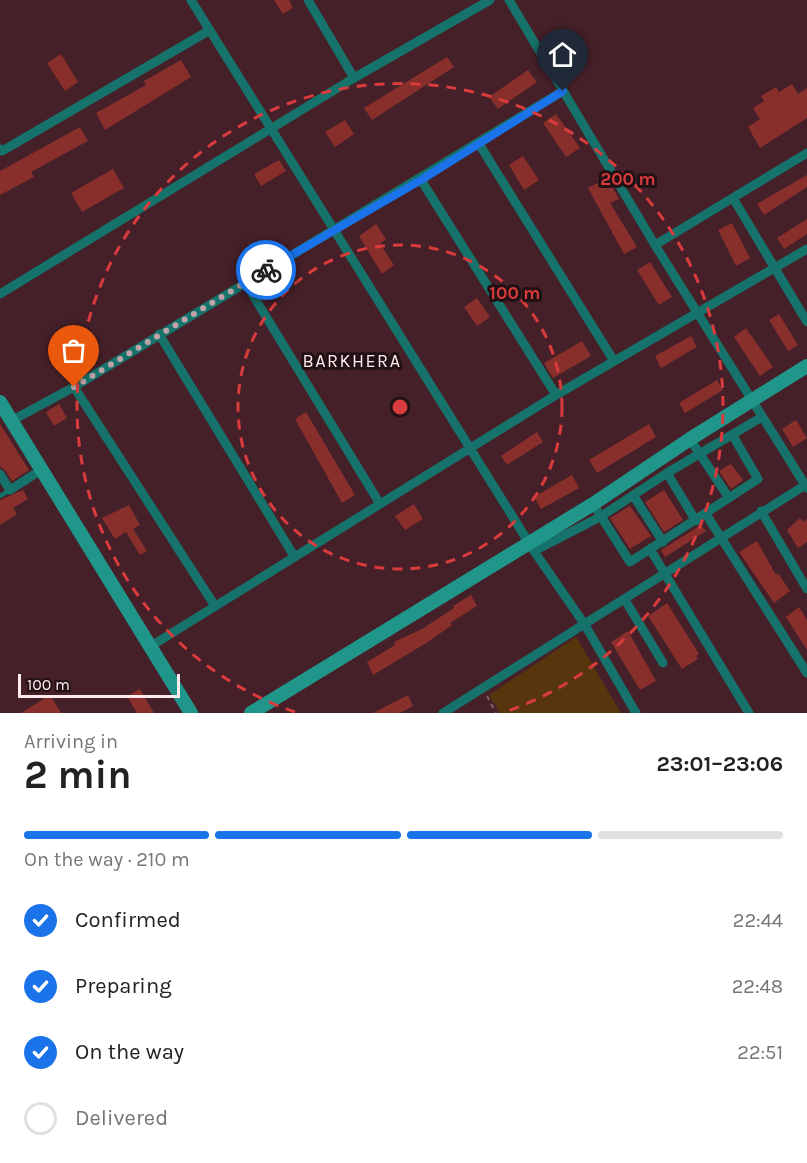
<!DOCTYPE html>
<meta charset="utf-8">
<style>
body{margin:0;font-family:Karla,sans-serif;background:#f6f6f6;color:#222;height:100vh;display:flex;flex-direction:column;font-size:22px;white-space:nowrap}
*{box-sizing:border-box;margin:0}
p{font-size:20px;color:#767676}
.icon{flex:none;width:33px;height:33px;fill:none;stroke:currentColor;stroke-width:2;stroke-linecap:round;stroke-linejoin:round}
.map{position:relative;height:713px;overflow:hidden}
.panel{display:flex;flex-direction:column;background:#fff;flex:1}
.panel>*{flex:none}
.scale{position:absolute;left:18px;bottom:15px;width:162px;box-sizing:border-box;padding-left:6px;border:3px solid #ffeaee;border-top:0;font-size:16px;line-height:21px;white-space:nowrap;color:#ffeaee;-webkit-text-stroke:4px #211014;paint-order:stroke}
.pin{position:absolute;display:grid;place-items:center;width:51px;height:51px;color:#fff;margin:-62px -26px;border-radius:50% 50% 50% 0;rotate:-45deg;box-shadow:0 0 6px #0007}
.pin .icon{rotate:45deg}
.courier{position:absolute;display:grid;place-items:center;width:60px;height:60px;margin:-30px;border:4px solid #1a73e8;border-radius:50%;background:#fff;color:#222;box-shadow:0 2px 8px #0007}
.overview em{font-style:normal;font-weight:700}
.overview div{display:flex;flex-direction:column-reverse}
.overview{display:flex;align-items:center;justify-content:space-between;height:102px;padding:0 24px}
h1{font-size:39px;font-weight:700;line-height:45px}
.bar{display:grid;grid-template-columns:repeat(4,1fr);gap:9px 6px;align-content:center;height:72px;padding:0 24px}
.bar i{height:8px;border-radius:4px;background:#e0e0e0}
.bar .selected{background:#1a73e8}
.bar p{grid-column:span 4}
ol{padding:0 24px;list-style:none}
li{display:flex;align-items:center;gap:18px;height:66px}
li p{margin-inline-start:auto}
li .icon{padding:6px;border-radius:50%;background:#1a73e8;color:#fff;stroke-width:4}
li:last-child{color:#767676}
li i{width:33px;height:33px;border:3px solid #e0e0e0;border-radius:50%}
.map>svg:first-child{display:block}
.green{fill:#58360d}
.building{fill:#882f2c}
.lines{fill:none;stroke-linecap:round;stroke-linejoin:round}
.path{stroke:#82636a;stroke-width:2;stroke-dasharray:4.5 4.5;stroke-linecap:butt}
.lane{stroke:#16736b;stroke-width:4.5}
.street{stroke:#16736b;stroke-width:9}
.secondary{stroke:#20968b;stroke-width:14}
.done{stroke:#bea3a9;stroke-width:6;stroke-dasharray:0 10.8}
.route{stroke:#1a73e8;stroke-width:8}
.ring{fill:none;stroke:#da3b3c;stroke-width:3;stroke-dasharray:10 8}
.labels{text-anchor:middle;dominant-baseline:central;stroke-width:6;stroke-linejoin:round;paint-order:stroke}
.neighbourhood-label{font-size:18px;letter-spacing:1.5px;fill:#ffeaee;stroke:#211014}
.centre{fill:#da3b3c;stroke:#211014;stroke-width:3}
.ring-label{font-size:18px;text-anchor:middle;font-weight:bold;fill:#da3b3c;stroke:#211014;stroke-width:6;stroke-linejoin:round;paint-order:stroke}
</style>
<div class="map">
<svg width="807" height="713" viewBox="0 0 807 713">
<rect width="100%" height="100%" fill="#452029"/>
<path class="green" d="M576,637L621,713H500L489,695Z"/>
<g class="building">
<path d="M274,0H289L293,8L283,14Z"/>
<path d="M61,54L78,82L65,91L47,63Z"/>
<path d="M447,57L454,67L372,120L364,108Z"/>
<path d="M181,60L191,77L105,130L96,113L146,85L144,81Z"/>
<path d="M528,70L537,82L498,109L489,97Z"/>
<path d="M792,84L798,94L807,88V118L760,148L748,127L760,119L753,108L764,101L761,96L776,87L779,92Z"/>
<path d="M556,114L580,148L566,157L543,123Z"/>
<path d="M345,120L354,134L335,147L325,132Z"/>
<path d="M80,127L88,141L31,172L34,177L0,195V171Z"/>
<path d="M523,156L539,180L524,190L509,165Z"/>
<path d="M279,160L286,171L261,186L254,174Z"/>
<path d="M113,169L124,188L82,212L71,193Z"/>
<path d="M807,175V187L764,215L757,204Z"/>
<path d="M607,178L619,199L610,203L637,247L624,254L588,188Z"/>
<path d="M807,219V234L784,249L777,238Z"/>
<path d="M732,223L750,258L736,266L718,230Z"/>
<path d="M376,224L386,239L380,244L394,265L382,274L359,236Z"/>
<path d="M650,262L672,297L659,305L637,270Z"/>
<path d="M477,298L490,317L477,326L464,307Z"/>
<path d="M779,314L798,345L788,351L769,320Z"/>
<path d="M746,328L773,367L760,376L734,337Z"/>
<path d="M691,336L697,347L661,368L655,356Z"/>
<path d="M582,341L591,356L553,378L544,363Z"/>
<path d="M717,380L723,390L685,413L679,403Z"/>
<path d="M59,404L67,418L54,426L46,412Z"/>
<path d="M306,412L355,495L342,503L295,419Z"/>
<path d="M796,420L807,438L793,447L782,429Z"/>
<path d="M0,424L29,470L12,481L5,470L0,467Z"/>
<path d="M649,424L656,437L597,473L589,460Z"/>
<path d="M537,432L543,442L507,465L501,456Z"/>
<path d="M731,464L743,480L731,489L719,471Z"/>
<path d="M572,475L579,488L541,509L534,497Z"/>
<path d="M23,490L28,499L13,508L17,514L0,525V500Z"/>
<path d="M664,490L683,520L664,532L645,502Z"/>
<path d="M414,504L423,519L405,530L395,516Z"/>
<path d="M129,505L140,525L133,529L147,551L140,555L126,532L115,539L102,518Z"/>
<path d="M630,506L651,536L630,549L610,518Z"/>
<path d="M800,518L803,522L807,519V542L798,548L787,530Z"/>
<path d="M701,525L706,531L665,557L661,550Z"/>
<path d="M757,541L776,575L778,573L790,591L774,603L739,552Z"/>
<path d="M471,595L477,606L450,623L452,625L428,642L373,675L367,662L395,645L394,642L422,629L454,608L453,606Z"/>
<path d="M667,603L699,654L696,656L698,659L682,669L648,616Z"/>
<path d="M799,607L807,620V650L786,617Z"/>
<path d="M628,631L656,681L640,690L611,642Z"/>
<path d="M140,689L154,713H137L127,696Z"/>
<path d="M50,695L61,713H21Z"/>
<path d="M408,695L413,706L400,713H373Z"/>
</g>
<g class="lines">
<path class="path" d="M487,696L496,713"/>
<path class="lane" d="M0,496L10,490"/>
<g class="street">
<path d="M191,0L534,551L585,625L636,713"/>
<path d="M308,0L354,78"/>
<path d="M509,0L655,245L807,488"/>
<path d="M479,144L614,361"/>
<path d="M0,149L2,151L210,30"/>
<path d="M421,180L556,395"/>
<path d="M733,198L807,322"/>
<path d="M655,245L807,153"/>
<path d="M245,282L380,504"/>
<path d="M0,294L354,78L490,0"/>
<path d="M159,334L294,556"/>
<path d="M74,387L215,606"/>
<path d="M11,421L74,387L563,91"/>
<path d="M690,439L729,498"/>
<path d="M667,473L696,521"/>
<path d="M0,474L10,490L41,470"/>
<path d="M633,495L663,542"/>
<path d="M593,504L630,562L758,479L733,436"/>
<path d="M761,511L807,589"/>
<path d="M706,514L807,673"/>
<path d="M650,549L749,713"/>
<path d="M534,551L600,517L667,473L762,417"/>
<path d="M625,600L663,663"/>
<path d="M151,646L556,395L807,249"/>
<path d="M443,713L807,484"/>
</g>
<g class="secondary">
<path d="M0,402L191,713"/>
<path d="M251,713L593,504L690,439L807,366"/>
</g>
</g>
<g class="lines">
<path class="done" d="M74,387L266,270"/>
<path class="route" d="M266,270L421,180L563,91"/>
</g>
<g class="ring">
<circle cx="400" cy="407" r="162"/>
<path d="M295 712A323 323 0 1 1 505 712"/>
</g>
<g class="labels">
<g class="neighbourhood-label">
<text x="352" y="361">BARKHERA</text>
</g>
</g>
<circle cx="400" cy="407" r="9" class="centre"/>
<g class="ring-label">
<text x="628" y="185">200 m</text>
<text x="515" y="299">100 m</text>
</g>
</svg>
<div class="scale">100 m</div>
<div class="pin" style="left:74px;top:387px;background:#ea580c"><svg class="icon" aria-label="bag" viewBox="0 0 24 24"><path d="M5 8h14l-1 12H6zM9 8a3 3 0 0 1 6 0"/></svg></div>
<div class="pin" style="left:563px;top:91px;background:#1f2937"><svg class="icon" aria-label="home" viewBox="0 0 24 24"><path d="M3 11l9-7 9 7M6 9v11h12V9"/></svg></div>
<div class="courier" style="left:266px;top:270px"><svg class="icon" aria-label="bike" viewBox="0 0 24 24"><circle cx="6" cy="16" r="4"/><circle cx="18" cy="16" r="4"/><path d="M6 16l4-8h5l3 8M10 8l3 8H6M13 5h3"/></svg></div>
</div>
<section class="panel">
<div class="overview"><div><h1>2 min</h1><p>Arriving in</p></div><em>23:01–23:06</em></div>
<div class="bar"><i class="selected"></i><i class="selected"></i><i class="selected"></i><i></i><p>On the way · 210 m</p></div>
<ol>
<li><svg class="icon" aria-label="check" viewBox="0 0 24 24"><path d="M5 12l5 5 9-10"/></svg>Confirmed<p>22:44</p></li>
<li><svg class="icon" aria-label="check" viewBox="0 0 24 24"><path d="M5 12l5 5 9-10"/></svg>Preparing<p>22:48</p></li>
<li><svg class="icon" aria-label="check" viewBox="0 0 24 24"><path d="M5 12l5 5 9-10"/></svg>On the way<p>22:51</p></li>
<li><i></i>Delivered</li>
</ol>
</section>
